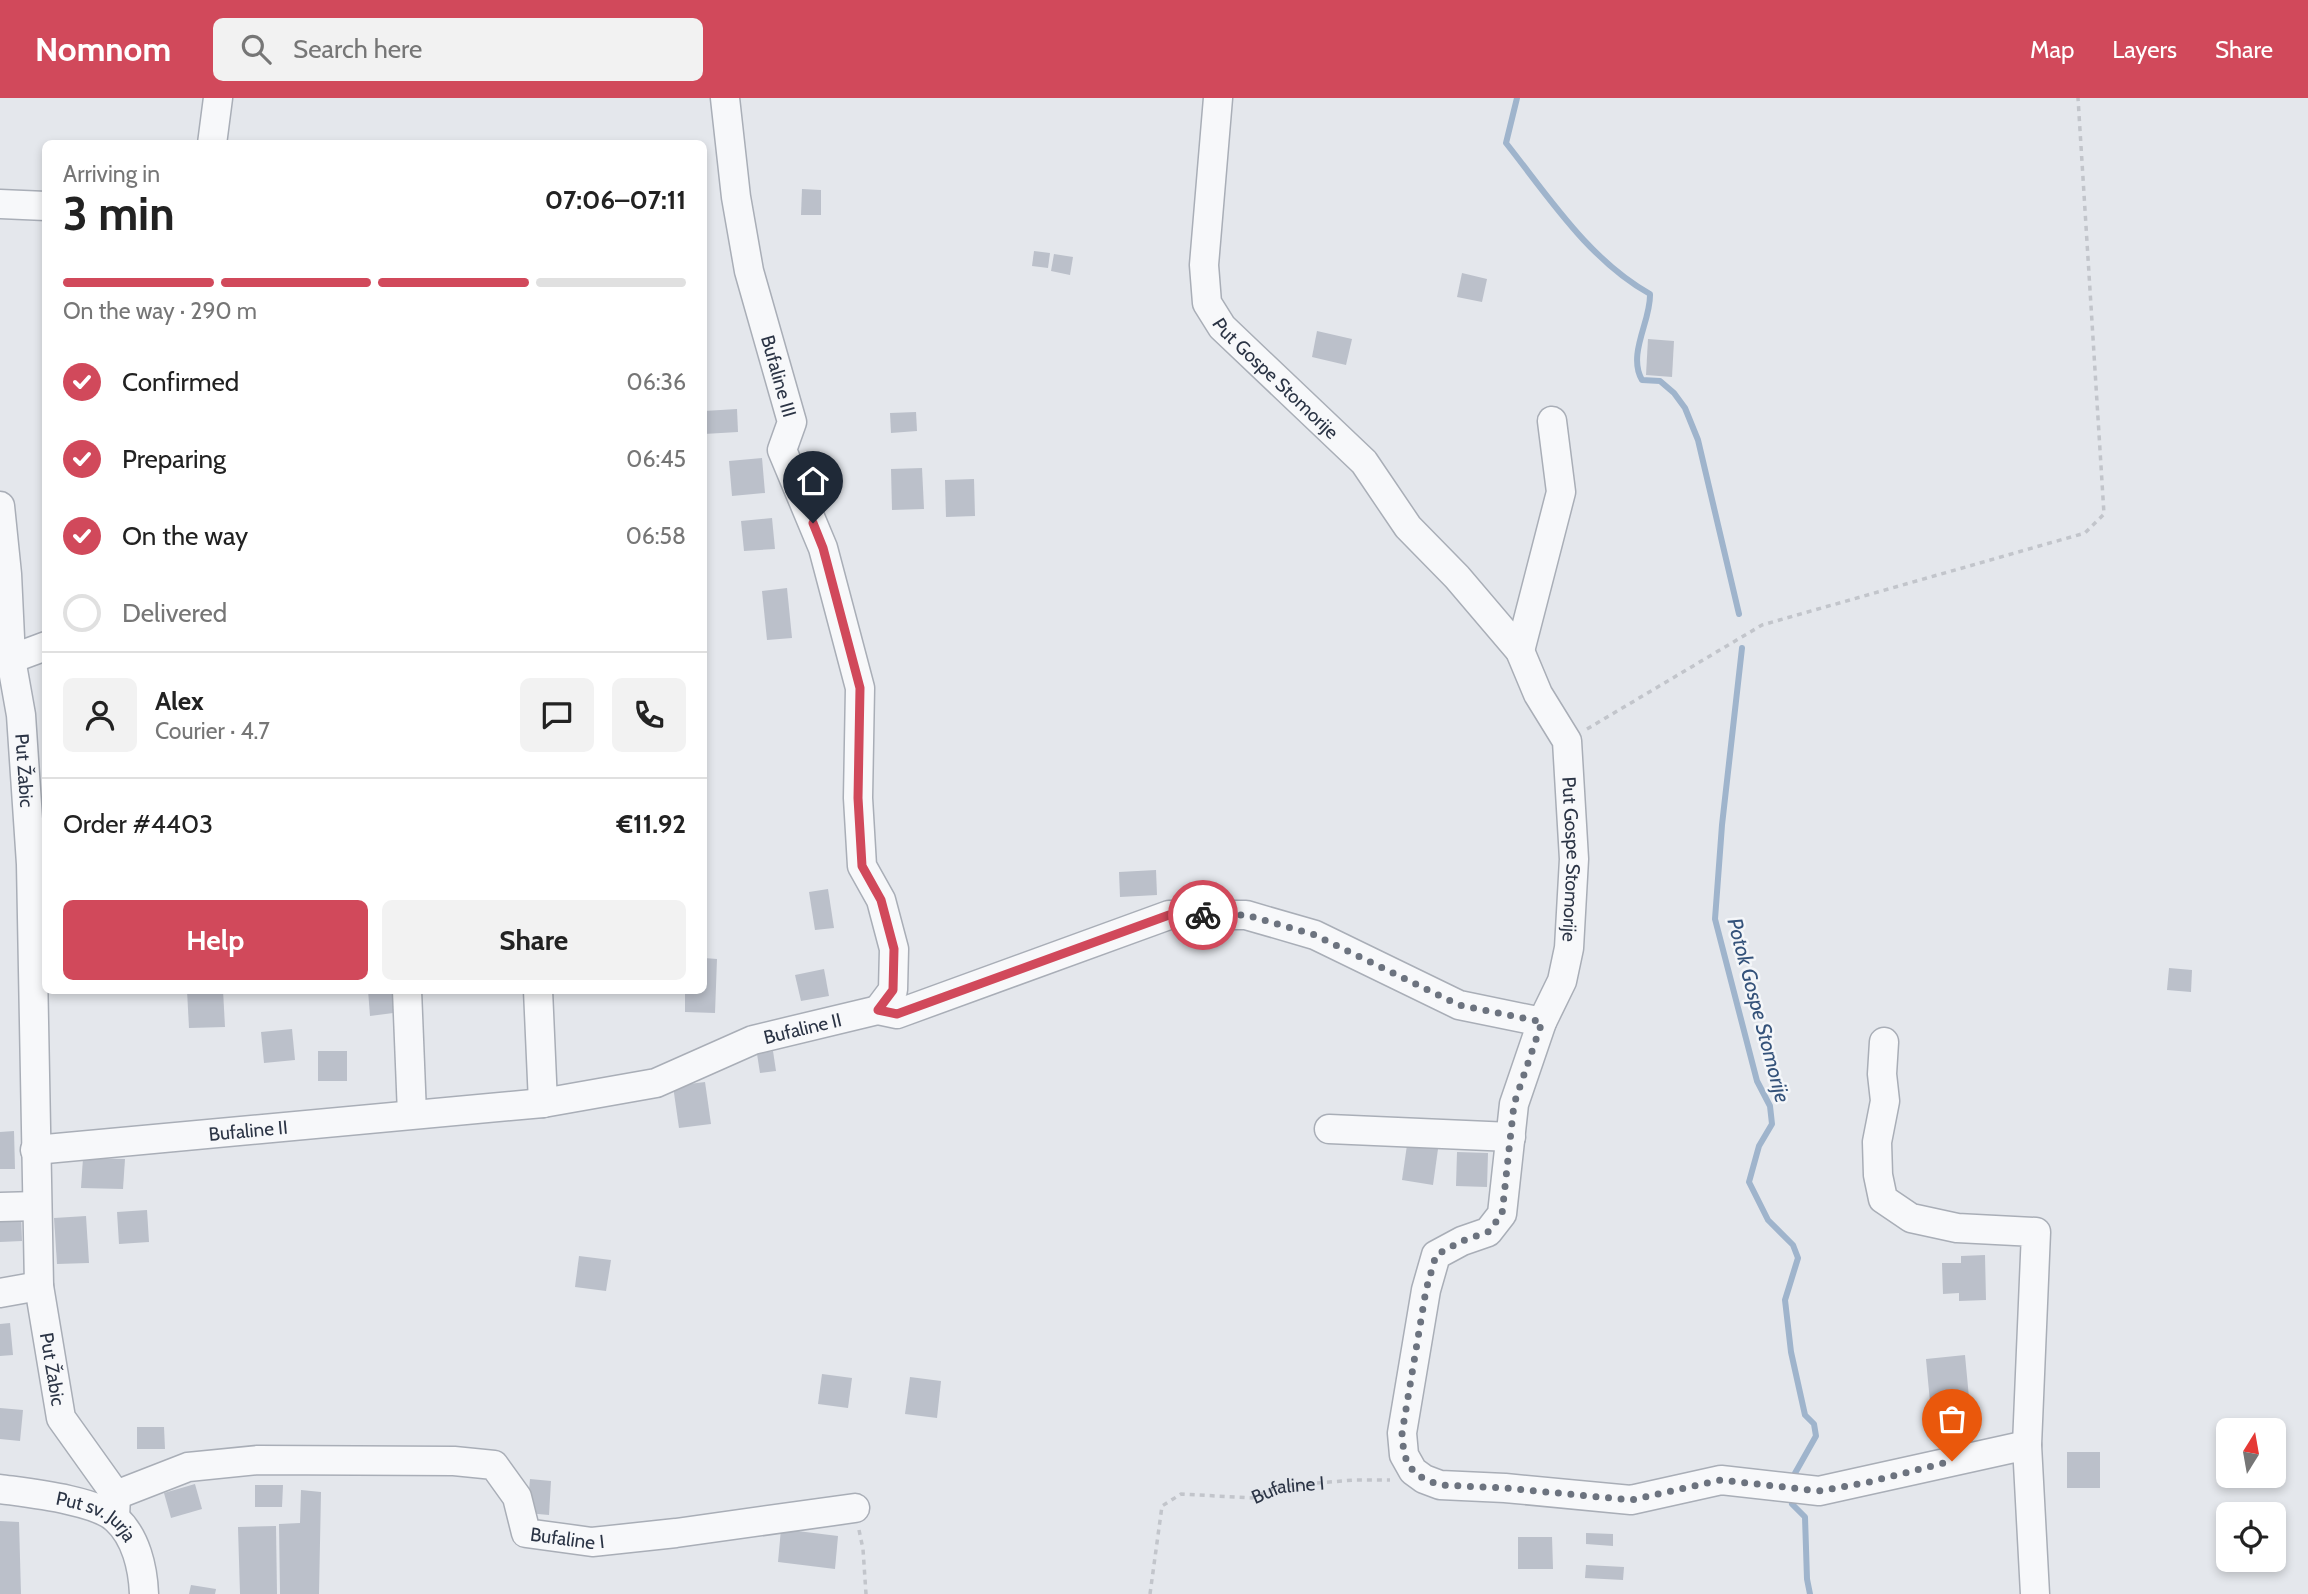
<!DOCTYPE html>
<meta charset="utf-8">
<style>
body{margin:0;font-family:Cabin,sans-serif;background:#f2f2f2;color:#222;height:100vh;display:flex;flex-direction:column;font-size:26px;white-space:nowrap}
*{box-sizing:border-box;margin:0}
p{font-size:23px;color:#767676}
.icon{flex:none;width:38px;height:38px;fill:none;stroke:currentColor;stroke-width:2;stroke-linecap:round;stroke-linejoin:round}
.map{position:relative;flex:1;overflow:hidden}
.panel{position:absolute;left:42px;top:42px;width:665px;height:854px;display:flex;flex-direction:column;background:#fff;border-radius:10px;box-shadow:0 4px 10px #0003}
.panel>*{flex:none}
.needle{width:46px;rotate:11deg}
.buttons{position:absolute;left:2216px;top:1320px;display:grid;gap:14px}
.buttons a{display:grid;place-items:center;width:70px;height:70px;border-radius:10px;background:#fff;box-shadow:0 4px 10px #0003;font-size:35px}
.pin{position:absolute;display:grid;place-items:center;width:60px;height:60px;color:#fff;margin:-72px -30px;border-radius:50% 50% 50% 0;rotate:-45deg;box-shadow:0 0 7px #0007}
.pin .icon{rotate:45deg}
.courier{position:absolute;display:grid;place-items:center;width:70px;height:70px;margin:-35px;border:5px solid #d1495b;border-radius:50%;background:#fff;color:#222;box-shadow:0 2px 9px #0007}
.overview em{font-style:normal;font-weight:700}
.overview div{display:flex;flex-direction:column-reverse}
.overview{display:flex;align-items:center;justify-content:space-between;height:119px;padding:0 21px}
h1{font-size:46px;font-weight:700;line-height:52px}
.bar{display:grid;grid-template-columns:repeat(4,1fr);gap:10px 7px;align-content:center;height:84px;padding:0 21px}
.bar i{height:9px;border-radius:5px;background:#e0e0e0}
.bar .current{background:#d1495b}
.bar p{grid-column:span 4}
.line{display:flex;align-items:center;gap:18px;padding:0 21px;border-top:2px solid #e0e0e0}
.line div{flex:1}
.round{display:grid;place-items:center;flex:none;width:74px;height:74px;border-radius:10px;background:#f2f2f2}
ol{padding:0 21px;list-style:none}
li{display:flex;align-items:center;gap:21px;height:77px}
li p{margin-inline-start:auto}
li .icon{padding:7px;border-radius:50%;background:#d1495b;color:#fff;stroke-width:4}
li:last-child{color:#767676}
li i{width:38px;height:38px;border:4px solid #e0e0e0;border-radius:50%}
.cta{display:flex;gap:14px;margin-top:auto;padding:14px 21px}
.cta a{flex:1;height:80px;border-radius:10px;background:#d1495b;color:#fff;font-size:28px;font-weight:700;line-height:80px;text-align:center}
.cta a+a{background:#f2f2f2;color:#222}
header{display:flex;align-items:center;gap:42px;box-sizing:border-box;height:98px;padding:0 35px;background:#d1495b;color:#fff}
header strong{font-size:33px}
nav{display:flex;gap:38px;margin-inline-start:auto;font-size:24px}
.search{width:490px;height:63px;background:#f2f2f2;display:flex;align-items:center;gap:18px;box-sizing:border-box;padding:0 24px;border-radius:10px;color:#767676;font-size:26px}
.map>svg:first-child{display:block}
.lines{fill:none;stroke-linecap:round;stroke-linejoin:round}
.stream{stroke:#9fb4cc;stroke-width:6}
.building{fill:#bbc0ca}
.minor-casing{stroke:#a9aeb7;stroke-width:31}
.path{stroke:#c2c5cb;stroke-width:3.5;stroke-dasharray:5 5;stroke-linecap:butt}
.minor{stroke:#f7f8fa;stroke-width:28}
.done{stroke:#6c737f;stroke-width:7;stroke-dasharray:0 12.6}
.route{stroke:#d1495b;stroke-width:9}
.labels{text-anchor:middle;dominant-baseline:central;stroke-width:5;stroke-linejoin:round;paint-order:stroke}
.street-label{font-size:19px;fill:#2b3445;stroke:#f4f6f9}
.water-label{font-size:21px;font-style:italic;fill:#34527a;stroke:#f4f6f9}
</style>
<header>
<strong>Nomnom</strong>
<div class="search"><svg class="icon" aria-label="search" viewBox="0 0 24 24"><circle cx="10" cy="10" r="6"/><path d="M15 15l6 6"/></svg>Search here</div>
<nav><a>Map</a><a>Layers</a><a>Share</a></nav>
</header>
<div class="map">
<svg width="2308" height="1496" viewBox="0 0 2308 1496">
<rect width="100%" height="100%" fill="#e4e7ec"/>
<g class="lines">
<g class="stream">
<path d="M1517,0L1506,45C1548,98 1589,162 1650,196C1651,223 1627,256 1642,282L1660,283L1674,295L1685,310L1698,342L1739,516"/>
<path d="M1742,550L1722,727L1715,821L1757,983L1770,1008L1772,1026L1759,1048L1749,1084L1768,1122L1793,1147L1798,1160L1785,1202L1791,1254L1805,1317L1814,1326L1816,1338L1794,1377"/>
<path d="M1792,1406L1805,1419L1807,1481L1810,1496"/>
</g>
</g>
<g class="building">
<path d="M802,91L821,92V117H801Z"/>
<path d="M1034,153L1050,155L1048,170L1032,168Z"/>
<path d="M1054,156L1073,159L1070,177L1051,173Z"/>
<path d="M1462,175L1487,181L1482,204L1457,199Z"/>
<path d="M1317,233L1352,241L1346,267L1312,259Z"/>
<path d="M1648,241L1674,243L1672,279L1646,277Z"/>
<path d="M737,311L738,334L704,336V313Z"/>
<path d="M916,314L917,333L891,335L890,315Z"/>
<path d="M762,360L765,395L732,398L729,363Z"/>
<path d="M922,370L924,411L892,412L891,371Z"/>
<path d="M974,381L975,418L946,419L945,382Z"/>
<path d="M772,420L775,451L744,453L741,423Z"/>
<path d="M787,490L792,540L767,542L762,493Z"/>
<path d="M1156,772L1157,797L1120,799L1119,774Z"/>
<path d="M828,791L834,830L815,832L809,794Z"/>
<path d="M704,860L717,861L715,915L685,914V892H704Z"/>
<path d="M2169,870L2192,872L2191,894L2167,892Z"/>
<path d="M824,871L829,898L801,903L795,877Z"/>
<path d="M187,892H223L225,929L189,930Z"/>
<path d="M368,892H399L401,914L370,918Z"/>
<path d="M292,931L295,962L264,965L261,934Z"/>
<rect x="318" y="953" width="29" height="30"/>
<path d="M773,953L776,973L760,975L757,956Z"/>
<path d="M705,984L711,1026L679,1030L673,988Z"/>
<path d="M14,1033L15,1071H0V1034Z"/>
<path d="M1407,1047L1438,1051L1433,1087L1402,1082Z"/>
<path d="M1457,1054L1488,1055L1487,1089L1456,1088Z"/>
<path d="M83,1060L125,1061L123,1091L81,1090Z"/>
<path d="M147,1112L149,1144L119,1146L117,1114Z"/>
<path d="M21,1116L22,1143L0,1144V1117Z"/>
<path d="M86,1118L89,1165L57,1166L54,1120Z"/>
<path d="M1985,1157L1986,1202L1959,1203V1195L1943,1196L1942,1165H1961V1158Z"/>
<path d="M579,1158L611,1162L606,1193L575,1189Z"/>
<path d="M10,1225L13,1257L0,1258V1226Z"/>
<path d="M1965,1257L1969,1300L1930,1304L1926,1261Z"/>
<path d="M822,1276L852,1280L848,1310L818,1306Z"/>
<path d="M910,1279L941,1283L937,1320L905,1316Z"/>
<path d="M0,1310L23,1312L20,1343L0,1341Z"/>
<path d="M137,1329H164L165,1351H137Z"/>
<rect x="2067" y="1354" width="33" height="36"/>
<path d="M530,1381L551,1383L549,1417L527,1415Z"/>
<path d="M195,1386L202,1411L171,1420L164,1395Z"/>
<path d="M255,1387H283L282,1409H255Z"/>
<path d="M301,1392L321,1394L319,1496H280L279,1426L300,1425Z"/>
<path d="M0,1423L19,1424L21,1496H0Z"/>
<path d="M276,1428L277,1496H240L238,1429Z"/>
<path d="M781,1431L838,1438L835,1471L778,1464Z"/>
<path d="M1586,1435L1613,1436V1448L1586,1446Z"/>
<path d="M1518,1439H1552L1553,1471H1518Z"/>
<path d="M1586,1467L1624,1469L1623,1482L1585,1480Z"/>
<path d="M191,1487L216,1491L215,1496H189Z"/>
</g>
<g class="lines">
<g class="minor-casing">
<g id="minor">
<path id="s2" d="M725,0L736,99L749,173L792,324L782,352L823,450L860,590L858,700L862,768L881,802L894,851L893,892L878,912"/>
<path id="s3" d="M1218,0L1204,167L1207,205L1222,229L1364,364L1408,429L1457,479L1520,553L1538,596L1567,643L1574,761L1569,850L1562,883L1542,924L1514,1006L1502,1116L1488,1134L1462,1143L1436,1157L1426,1192L1402,1335L1404,1357L1413,1373L1424,1381L1440,1387L1505,1390L1631,1402L1721,1382L1819,1393L2027,1347L2035,1496"/>
<path d="M212,46L218,0"/>
<path d="M0,106L46,108"/>
<path id="s4" d="M0,408L7,476L11,561L21,617L31,766L39,1188L61,1320L116,1397L115,1419"/>
<path d="M1520,553L1561,394L1552,323"/>
<path d="M11,561L46,548"/>
<path d="M407,892L412,1016"/>
<path d="M538,892L543,1005"/>
<path d="M1884,944L1882,976L1885,1003L1877,1044L1878,1077L1883,1101L1911,1120L1957,1130L2036,1134L2027,1347"/>
<path d="M1329,1031L1511,1039"/>
<path id="s5" d="M35,1052L543,1005L656,985L753,942L878,912L897,916L1169,817H1246L1315,837L1459,907L1542,924"/>
<path d="M0,1109L37,1108"/>
<path d="M0,1195L39,1188"/>
<path id="s6" d="M0,1391C28,1395 96,1402 116,1421C136,1439 143,1470 144,1496"/>
<path id="s7" d="M116,1397L188,1369L258,1362L454,1363L494,1367L517,1399L526,1435L592,1444L676,1435L855,1410"/>
</g>
</g>
<g class="path">
<path d="M1587,631L1762,527L2085,435L2104,416L2078,0"/>
<path d="M859,1432L863,1451L866,1496"/>
<path id="s1" d="M1150,1496L1162,1408L1181,1396L1252,1400L1280,1388L1354,1382H1390"/>
</g>
<use href="#minor" class="minor"/>
</g>
<g class="lines">
<path class="done" d="M1203,817H1246L1315,837L1459,907L1542,924L1514,1006L1502,1116L1488,1134L1462,1143L1436,1157L1426,1192L1402,1335L1404,1357L1413,1373L1424,1381L1440,1387L1505,1390L1631,1402L1721,1382L1819,1393L1869,1384L1952,1363"/>
<path class="route" d="M813,425L823,450L860,590L858,700L862,768L881,802L894,851L893,892L878,912L897,916L1169,817H1203"/>
</g>
<g class="labels">
<g class="street-label">
<text stroke="none"><textPath href="#s2" startOffset="284">Bufaline III</textPath></text>
<text stroke="none"><textPath href="#s3" startOffset="308">Put Gospe Stomorije</textPath></text>
<text stroke="none"><textPath href="#s4" startOffset="266">Put Žabic</textPath></text>
<text stroke="none"><textPath href="#s3" startOffset="896">Put Gospe Stomorije</textPath></text>
<text stroke="none"><textPath href="#s5" startOffset="782">Bufaline II</textPath></text>
<text stroke="none"><textPath href="#s5" startOffset="214">Bufaline II</textPath></text>
<text stroke="none"><textPath href="#s4" startOffset="866">Put Žabic</textPath></text>
<text stroke="none"><textPath href="#s1" startOffset="220">Bufaline I</textPath></text>
<text stroke="none"><textPath href="#s6" startOffset="102">Put sv. Jurja</textPath></text>
<text stroke="none"><textPath href="#s7" startOffset="502">Bufaline I</textPath></text>
</g>
<g class="water-label">
<text transform="translate(1759 912) rotate(75)">Potok Gospe Stomorije</text>
</g>
</g>
</svg>
<div class="buttons">
<a><svg class="needle" viewBox="-14 -14 28 28"><path d="M0-13l5 13h-10z" fill="#e53935"/><path d="M0 13l5-13h-10z" fill="#767676"/></svg></a>
<a><svg class="icon" aria-label="locate" viewBox="0 0 24 24"><circle cx="12" cy="12" r="6"/><path d="M12 2v4M12 18v4M2 12h4M18 12h4"/></svg></a>
</div>
<div class="pin" style="left:1952px;top:1363px;background:#ea580c"><svg class="icon" aria-label="bag" viewBox="0 0 24 24"><path d="M5 8h14l-1 12H6zM9 8a3 3 0 0 1 6 0"/></svg></div>
<div class="pin" style="left:813px;top:425px;background:#1f2937"><svg class="icon" aria-label="home" viewBox="0 0 24 24"><path d="M3 11l9-7 9 7M6 9v11h12V9"/></svg></div>
<div class="courier" style="left:1203px;top:817px"><svg class="icon" aria-label="bike" viewBox="0 0 24 24"><circle cx="6" cy="16" r="4"/><circle cx="18" cy="16" r="4"/><path d="M6 16l4-8h5l3 8M10 8l3 8H6M13 5h3"/></svg></div>
<section class="panel">
<div class="overview"><div><h1>3 min</h1><p>Arriving in</p></div><em>07:06–07:11</em></div>
<div class="bar"><i class="current"></i><i class="current"></i><i class="current"></i><i></i><p>On the way · 290 m</p></div>
<ol>
<li><svg class="icon" aria-label="check" viewBox="0 0 24 24"><path d="M5 12l5 5 9-10"/></svg>Confirmed<p>06:36</p></li>
<li><svg class="icon" aria-label="check" viewBox="0 0 24 24"><path d="M5 12l5 5 9-10"/></svg>Preparing<p>06:45</p></li>
<li><svg class="icon" aria-label="check" viewBox="0 0 24 24"><path d="M5 12l5 5 9-10"/></svg>On the way<p>06:58</p></li>
<li><i></i>Delivered</li>
</ol>
<div class="line" style="height:126px"><a class="round"><svg class="icon" aria-label="person" viewBox="0 0 24 24"><circle cx="12" cy="8" r="4"/><path d="M4 21q1-7 8-7t8 7"/></svg></a><div><b>Alex</b><p>Courier · 4.7</p></div><a class="round"><svg class="icon" aria-label="chat" viewBox="0 0 24 24"><path d="M4 5h16v11H9l-5 4z"/></svg></a><a class="round"><svg class="icon" aria-label="phone" viewBox="0 0 24 24"><path d="M5 4h4l2 5-3 2q2 4 5 5l2-3 5 2v4C11 20 4 13 5 4z"/></svg></a></div>
<div class="line" style="height:91px"><div>Order #4403</div><b>€11.92</b></div>
<div class="cta"><a>Help</a><a>Share</a></div>
</section>
</div>
